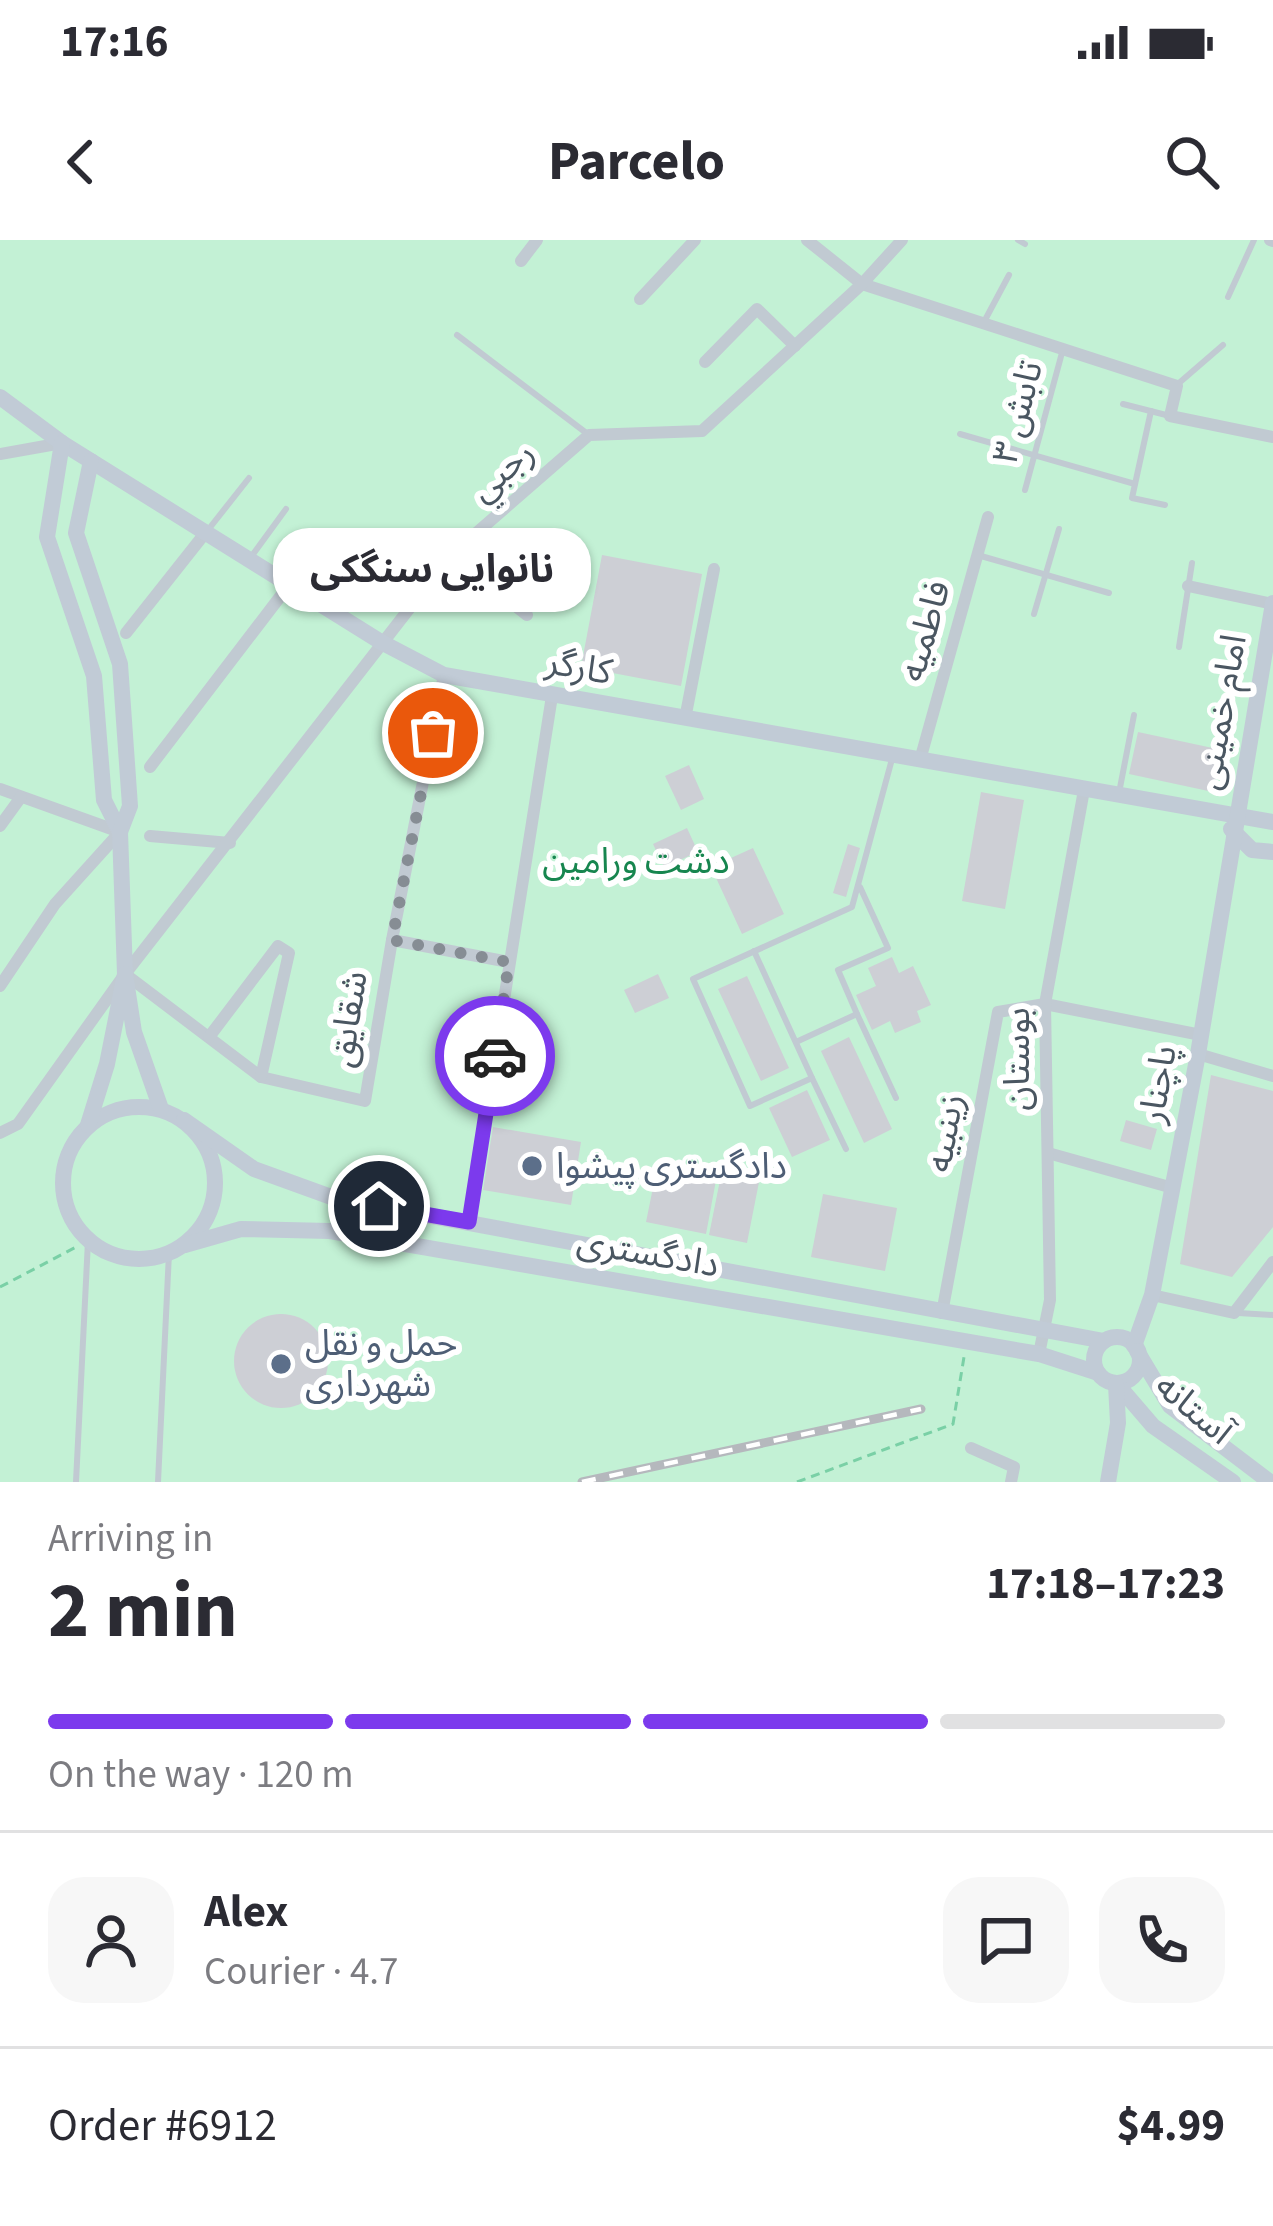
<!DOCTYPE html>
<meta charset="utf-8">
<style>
body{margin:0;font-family:"Source Sans 3","Noto Sans Arabic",sans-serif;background:#f7f7f7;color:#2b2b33;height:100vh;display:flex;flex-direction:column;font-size:45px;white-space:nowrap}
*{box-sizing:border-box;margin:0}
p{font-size:39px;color:#7c7c81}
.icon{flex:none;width:66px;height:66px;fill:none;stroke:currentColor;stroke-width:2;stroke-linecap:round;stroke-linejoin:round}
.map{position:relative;height:1242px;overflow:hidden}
.sheet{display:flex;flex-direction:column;background:#fff;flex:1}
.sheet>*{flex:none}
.pin{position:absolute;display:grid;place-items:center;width:102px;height:102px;color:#fff;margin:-51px;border:6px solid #fff;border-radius:50%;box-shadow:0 3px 12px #0007}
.courier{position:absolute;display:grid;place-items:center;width:120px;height:120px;margin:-60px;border:9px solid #7c3aed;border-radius:50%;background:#fff;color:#222;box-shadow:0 3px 15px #0007}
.bubble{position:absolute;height:84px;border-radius:36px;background:#fff;box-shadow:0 3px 9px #0004;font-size:39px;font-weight:700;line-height:84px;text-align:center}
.head em{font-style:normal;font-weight:700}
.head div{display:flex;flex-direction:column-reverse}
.head{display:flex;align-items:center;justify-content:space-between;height:204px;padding:0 48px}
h1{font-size:78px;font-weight:700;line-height:90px}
.bar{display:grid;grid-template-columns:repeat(4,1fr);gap:18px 12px;align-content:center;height:144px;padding:0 48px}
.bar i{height:15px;border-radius:9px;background:#e1e1e2}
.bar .current{background:#7c3aed}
.bar p{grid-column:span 4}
.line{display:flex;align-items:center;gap:30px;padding:0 48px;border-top:3px solid #e1e1e2}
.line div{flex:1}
.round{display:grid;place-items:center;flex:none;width:126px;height:126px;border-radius:36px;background:#f7f7f7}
.status{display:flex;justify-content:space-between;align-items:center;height:84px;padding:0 60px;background:#fff;direction:ltr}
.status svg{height:33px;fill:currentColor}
header{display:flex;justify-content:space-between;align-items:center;height:156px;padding:0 48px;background:#fff;font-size:54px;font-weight:700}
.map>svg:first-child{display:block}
.green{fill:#c3f1d5}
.building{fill:#cdcfd5}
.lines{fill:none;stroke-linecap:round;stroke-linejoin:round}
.path{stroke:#7ad0a6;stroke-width:3;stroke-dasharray:9 6;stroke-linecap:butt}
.lane{stroke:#c1cad2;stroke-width:6}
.street{stroke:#c1cad2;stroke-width:12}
.secondary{stroke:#c1cbd6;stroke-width:16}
.rail-casing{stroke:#b5b8bd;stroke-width:9}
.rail{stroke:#fff;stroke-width:4.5;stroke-dasharray:14;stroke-linecap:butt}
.done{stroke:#868d94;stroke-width:12;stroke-dasharray:0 21.6}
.route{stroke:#7c3aed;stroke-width:15}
.service-dot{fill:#5c6f8a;stroke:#fff;stroke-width:4.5}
.labels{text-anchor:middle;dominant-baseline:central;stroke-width:12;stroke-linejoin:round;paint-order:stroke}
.street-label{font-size:36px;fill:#4a5661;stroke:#fff}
.park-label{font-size:36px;fill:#17864f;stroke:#fff}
.service-label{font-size:36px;fill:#4e5e75;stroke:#fff;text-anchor:start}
</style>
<div class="status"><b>17:16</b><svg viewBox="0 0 49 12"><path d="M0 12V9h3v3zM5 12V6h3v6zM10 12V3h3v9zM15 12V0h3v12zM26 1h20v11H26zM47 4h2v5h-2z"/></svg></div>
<header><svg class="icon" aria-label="back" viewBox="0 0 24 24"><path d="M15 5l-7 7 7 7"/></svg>Parcelo<svg class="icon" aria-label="search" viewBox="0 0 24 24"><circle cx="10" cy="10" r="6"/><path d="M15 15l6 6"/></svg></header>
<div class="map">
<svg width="1273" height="1242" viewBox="0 0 1273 1242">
<rect width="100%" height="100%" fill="#f5f3f3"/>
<rect class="green" x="0" y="0" width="1273" height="1242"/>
<g class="building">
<path d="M602,315L702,334L681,446L581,427Z"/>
<path d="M1138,492L1222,510L1213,552L1129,534Z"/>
<path d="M689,525L704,559L681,570L665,536Z"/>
<path d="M981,552L1024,560L1005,669L962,661Z"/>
<path d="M687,588L698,612L664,627L653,604Z"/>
<path d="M848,604L860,608L846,657L833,653Z"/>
<path d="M753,608L784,674L742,694L711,627Z"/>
<path d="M892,717L899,733L913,726L931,765L917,771L921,782L895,793L890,781L872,790L856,755L876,746L868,728Z"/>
<path d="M658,734L669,758L635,773L624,750Z"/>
<path d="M747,736L789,828L761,841L718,749Z"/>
<path d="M849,797L892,889L864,903L821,811Z"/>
<path d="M1211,835L1273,851V987L1232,1037L1180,1024Z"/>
<path d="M807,850L830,900L792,917L769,868Z"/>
<path d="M1126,880L1157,889L1151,910L1120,901Z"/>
<path d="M493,887L581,902L571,965L483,950Z"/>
<path d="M658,923L717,935L706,994L646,982Z"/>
<path d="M721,935L759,942L747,1003L709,995Z"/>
<path d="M823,954L897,968L885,1031L811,1017Z"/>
<circle cx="281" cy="1121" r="47"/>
</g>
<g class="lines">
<g class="path">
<path d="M0,1047L78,1006"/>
<path d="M797,1242L953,1184L964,1117"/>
</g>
<g class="lane">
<path d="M1018,0L1025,4"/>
<path d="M1228,57L1254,0"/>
<path d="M985,80L1009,35"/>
<path d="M457,95L589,195"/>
<path d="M1179,143L1223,105"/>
<path d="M1123,164L1170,176"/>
<path d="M1151,171L1132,258L1165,265"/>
<path d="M960,194L1135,244"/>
<path d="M1025,250L1063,109"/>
<path d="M208,290L249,238"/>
<path d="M981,316L1109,353"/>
<path d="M251,317L286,269"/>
<path d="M1034,374L1059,289"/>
<path d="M1179,407L1192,323"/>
<path d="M1119,553L1134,475"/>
<path d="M754,711L812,838"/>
<path d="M857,774L838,730L888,708L860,647"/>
<path d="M796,802L857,774L896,858"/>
<path d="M846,909L812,838L750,866L693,739L852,667L892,519"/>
<path d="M1238,1073L1273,1075"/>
<path d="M76,1242L88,1001"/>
<path d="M158,1242L169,1013"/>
</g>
<g class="street">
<path d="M807,0L862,44L1177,146L1170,176L1273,197"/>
<path d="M1270,0L1273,1"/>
<path d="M521,21L537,0"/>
<path d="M640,59L695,0"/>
<path d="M705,122L757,69L795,106"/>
<path d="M0,214L62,203"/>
<path d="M451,315L527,375"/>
<path d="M1188,346L1273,364"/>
<path d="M126,393L206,292"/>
<path d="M685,479L714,329"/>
<path d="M920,520L988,277"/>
<path d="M150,527L289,345"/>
<path d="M0,549L120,592L55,664L0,746"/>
<path d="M0,586L21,557"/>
<path d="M150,596L230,603"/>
<path d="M392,700L509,722"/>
<path d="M125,734L261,837L365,861L392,700L444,435"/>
<path d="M209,797L278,706L289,713L261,837"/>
<path d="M1198,814L1273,836"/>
<path d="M0,893L18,884L125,734L451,315L589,195L702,191L862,44L902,0"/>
<path d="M1048,913L1173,948"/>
<path d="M469,982L552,456"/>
<path d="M1152,1055L1234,1073L1273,1022"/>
<path d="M942,1073L998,772L1045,764L1201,795"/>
<path d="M1039,1114L1050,1060L1045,764L1084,550"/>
<path d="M971,1208L1014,1227L1011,1242"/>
</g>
<g class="secondary">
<path d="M0,157L62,203L381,402L444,435L1273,582"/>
<path d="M62,203L47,297L94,436L104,560L120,592"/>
<path d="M91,221L76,293L120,424L130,566L120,592L125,734"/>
<path d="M1231,589L1252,610L1273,612"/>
<circle cx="139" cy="943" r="76"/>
<path d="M184,880L254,929L334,958L1104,1101"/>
<path d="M88,885L107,824L125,734L134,792L161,869"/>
<path d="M185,1005L241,989L330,991L1039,1114L1098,1133"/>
<circle cx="1117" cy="1120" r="23"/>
<path d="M1134,1106L1152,1055L1198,814L1273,363"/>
<path d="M1137,1111L1170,1166L1270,1242"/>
<path d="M1116,1143L1153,1186L1233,1242"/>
<path d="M1108,1242L1118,1183L1116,1144"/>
</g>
<g class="rail-casing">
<path id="rail" d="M582,1242L921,1169"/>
</g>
<use href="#rail" class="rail"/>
</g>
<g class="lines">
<path class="done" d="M433,493L392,700L509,722L495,816"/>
<path class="route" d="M379,966L469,982L495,816"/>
</g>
<g class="service-dot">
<circle cx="532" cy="926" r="12"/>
<circle cx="281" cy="1124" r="12"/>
</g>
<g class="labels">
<g class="street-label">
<text transform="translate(1018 172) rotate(-75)">تابش ۳</text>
<text transform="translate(502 231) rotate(-41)">رجبي</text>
<text transform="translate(925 391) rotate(-74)">فاطميه</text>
<text transform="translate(579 427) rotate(10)">کارگر</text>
<text transform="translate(1221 472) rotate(-80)">امام خمینی</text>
<text transform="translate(348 779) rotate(-81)">شقايق</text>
<text transform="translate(1017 819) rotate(-90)">بوستان</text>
<text transform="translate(1158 844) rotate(-80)">پاچنار</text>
<text transform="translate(945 893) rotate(-80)">زينبيه</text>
<text transform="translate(648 1013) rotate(10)">دادگستری</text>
<text transform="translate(1194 1169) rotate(40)">آستانه</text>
</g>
<g class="park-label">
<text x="636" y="621">دشت ورامین</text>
</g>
<g class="service-label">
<text x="556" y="926">دادگستری پیشوا</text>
<text x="305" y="1103">حمل و نقل<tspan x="305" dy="41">شهرداری</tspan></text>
</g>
</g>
</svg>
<div class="pin" style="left:433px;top:493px;background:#ea580c"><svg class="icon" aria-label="bag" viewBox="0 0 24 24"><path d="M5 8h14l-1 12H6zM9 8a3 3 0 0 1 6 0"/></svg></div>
<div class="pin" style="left:379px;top:966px;background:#1f2937"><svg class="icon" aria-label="home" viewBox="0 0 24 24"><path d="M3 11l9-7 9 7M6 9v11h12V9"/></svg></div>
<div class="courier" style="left:495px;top:816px"><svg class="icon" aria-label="car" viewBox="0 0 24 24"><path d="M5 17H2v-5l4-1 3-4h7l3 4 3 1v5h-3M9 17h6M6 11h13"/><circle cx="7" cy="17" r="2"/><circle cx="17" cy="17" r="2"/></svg></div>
<div class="bubble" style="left:273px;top:288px;width:318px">نانوایی سنگکی</div>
</div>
<section class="sheet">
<div class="head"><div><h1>2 min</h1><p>Arriving in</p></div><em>17:18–17:23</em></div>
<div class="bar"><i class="current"></i><i class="current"></i><i class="current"></i><i></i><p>On the way · 120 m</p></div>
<div class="line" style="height:216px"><a class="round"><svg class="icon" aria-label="person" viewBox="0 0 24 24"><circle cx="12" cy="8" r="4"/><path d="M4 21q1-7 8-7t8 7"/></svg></a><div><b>Alex</b><p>Courier · 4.7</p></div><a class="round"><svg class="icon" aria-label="chat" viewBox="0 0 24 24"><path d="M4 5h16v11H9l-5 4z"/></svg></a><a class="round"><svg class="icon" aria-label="phone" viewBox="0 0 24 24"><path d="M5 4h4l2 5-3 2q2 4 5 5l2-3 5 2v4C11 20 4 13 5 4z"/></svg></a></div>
<div class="line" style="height:156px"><div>Order #6912</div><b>$4.99</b></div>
</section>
